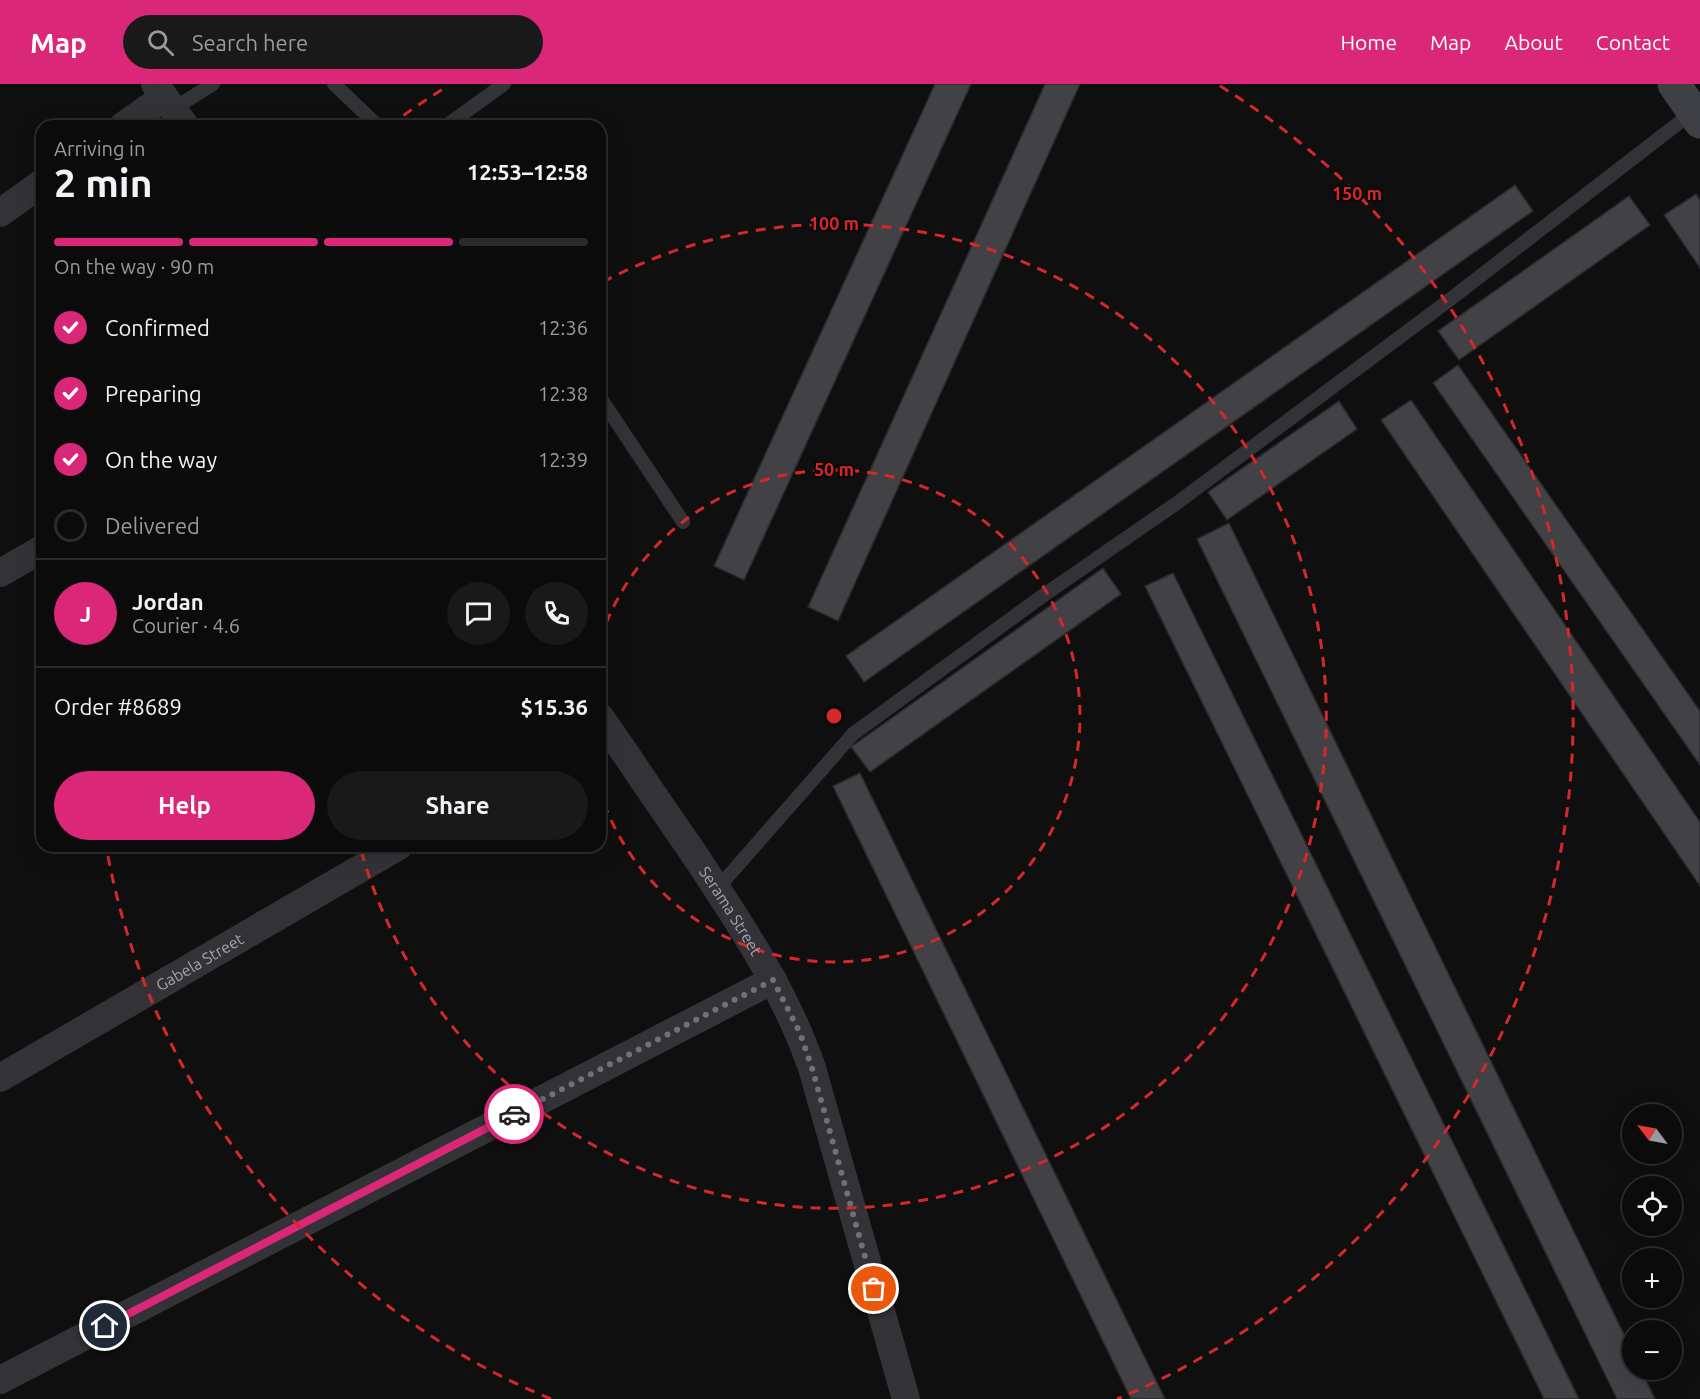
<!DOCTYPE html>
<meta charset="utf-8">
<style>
body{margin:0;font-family:Ubuntu,sans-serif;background:#19191a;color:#f1f3f6;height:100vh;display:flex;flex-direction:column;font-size:22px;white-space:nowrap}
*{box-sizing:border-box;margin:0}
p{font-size:20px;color:#9a9b9d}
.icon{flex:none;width:33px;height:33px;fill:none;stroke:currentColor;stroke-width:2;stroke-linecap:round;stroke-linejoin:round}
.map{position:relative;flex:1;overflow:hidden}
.drawer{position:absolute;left:36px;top:36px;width:570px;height:732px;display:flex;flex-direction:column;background:#0b0b0c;border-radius:18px;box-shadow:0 6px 24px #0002,0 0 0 2px #2b2b2d}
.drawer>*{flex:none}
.needle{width:39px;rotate:302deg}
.tools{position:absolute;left:1622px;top:1020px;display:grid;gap:12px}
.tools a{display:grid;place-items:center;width:60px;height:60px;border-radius:50%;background:#0b0b0c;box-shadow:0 6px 24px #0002,0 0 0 2px #2b2b2d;font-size:30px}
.pin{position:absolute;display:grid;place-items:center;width:51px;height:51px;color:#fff;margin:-26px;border:3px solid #fff;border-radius:50%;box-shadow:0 2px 6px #0007}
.courier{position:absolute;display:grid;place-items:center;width:60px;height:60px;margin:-30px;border:4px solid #db2777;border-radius:50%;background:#fff;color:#222;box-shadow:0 2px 8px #0007}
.summary em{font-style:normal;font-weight:700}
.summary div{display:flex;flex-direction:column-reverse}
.summary{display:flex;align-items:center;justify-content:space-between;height:102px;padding:0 18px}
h1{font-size:39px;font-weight:700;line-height:45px}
.bar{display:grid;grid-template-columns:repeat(4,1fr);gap:9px 6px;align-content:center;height:72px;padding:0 18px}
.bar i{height:8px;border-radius:4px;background:#2b2b2d}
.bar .current{background:#db2777}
.bar p{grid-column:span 4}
.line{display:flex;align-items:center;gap:15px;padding:0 18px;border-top:2px solid #2b2b2d}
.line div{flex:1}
.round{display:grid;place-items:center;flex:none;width:63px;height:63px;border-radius:32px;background:#19191a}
ol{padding:0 18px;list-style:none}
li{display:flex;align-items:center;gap:18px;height:66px}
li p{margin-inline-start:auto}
li .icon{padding:6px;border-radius:50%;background:#db2777;color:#fff;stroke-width:4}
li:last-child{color:#9a9b9d}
li i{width:33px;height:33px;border:3px solid #2b2b2d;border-radius:50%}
.primary-button{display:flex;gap:12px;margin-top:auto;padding:12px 18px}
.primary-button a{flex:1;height:69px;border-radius:36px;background:#db2777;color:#fff;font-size:24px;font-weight:700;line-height:69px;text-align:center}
.primary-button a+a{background:#19191a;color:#f1f3f6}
header{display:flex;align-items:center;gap:36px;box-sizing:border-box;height:84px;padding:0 30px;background:#db2777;color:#fff}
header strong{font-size:28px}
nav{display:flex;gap:33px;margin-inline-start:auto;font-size:21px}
.search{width:420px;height:54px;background:#19191a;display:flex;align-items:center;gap:15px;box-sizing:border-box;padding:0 21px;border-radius:33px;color:#9a9b9d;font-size:22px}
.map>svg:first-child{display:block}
.building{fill:#414146;stroke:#2a2a2c;stroke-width:1.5}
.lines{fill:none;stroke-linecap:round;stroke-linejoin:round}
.lane{stroke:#333337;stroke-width:14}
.street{stroke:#333337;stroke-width:28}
.secondary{stroke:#3f4045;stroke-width:33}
.done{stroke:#6f7078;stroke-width:6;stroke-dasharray:0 10.8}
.route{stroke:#db2777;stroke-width:8}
.ring{fill:none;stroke:#d62828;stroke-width:3;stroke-dasharray:10 8}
.labels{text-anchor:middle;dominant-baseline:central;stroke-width:4.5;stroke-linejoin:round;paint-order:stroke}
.street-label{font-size:16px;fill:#a2a5b0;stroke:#0b0a0b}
.centre{fill:#d62828;stroke:#0b0a0b;stroke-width:3}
.ring-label{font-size:18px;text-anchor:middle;font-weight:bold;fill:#d62828;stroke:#0b0a0b;stroke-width:4.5;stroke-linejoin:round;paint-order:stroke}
</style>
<header>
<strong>Map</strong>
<div class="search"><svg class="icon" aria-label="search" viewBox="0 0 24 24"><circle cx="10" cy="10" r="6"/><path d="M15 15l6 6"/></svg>Search here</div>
<nav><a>Home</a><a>Map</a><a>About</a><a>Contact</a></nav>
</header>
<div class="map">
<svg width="1700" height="1315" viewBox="0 0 1700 1315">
<rect width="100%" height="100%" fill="#0f0f10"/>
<g class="building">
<path d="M935,0H971L744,496L714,482Z"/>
<path d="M1045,0H1080L838,537L808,523Z"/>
<path d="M1515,101L1533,127L864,598L846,572Z"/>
<path d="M1696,110L1700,116V184L1664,131Z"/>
<path d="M1629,112L1650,141L1459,276L1438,247Z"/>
<path d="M1458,281L1700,627V681L1433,299Z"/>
<path d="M1411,316L1700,738V802L1381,336Z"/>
<path d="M1339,317L1357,345L1227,436L1208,408Z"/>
<path d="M1229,439L1632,1267V1286H1641L1655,1315H1617L1197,455Z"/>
<path d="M1103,484L1121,510L870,688L851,663Z"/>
<path d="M1173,489L1579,1315H1544L1145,502Z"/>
<path d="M860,689L1165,1315H1131L833,702Z"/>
</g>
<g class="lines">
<g class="lane">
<path d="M334,0L378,42"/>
<path d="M173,25L213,0"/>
<path d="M446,42L504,0"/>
<path d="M600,313L683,438"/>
<path d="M717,805L853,650L1041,513L1177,419L1448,217L1693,28"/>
</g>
<g class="street">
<path d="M155,0L185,42"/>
<path d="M123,42L164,13"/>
<path d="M0,129L42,99"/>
<path d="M0,489L42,465"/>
<path id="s1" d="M600,633C630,675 658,719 688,761C735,832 784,903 812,984L906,1315"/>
<path id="s2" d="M0,994L399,762"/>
<path d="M0,1296L773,896"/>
</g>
<path class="secondary" d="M1674,0L1700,38"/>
</g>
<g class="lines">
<path class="done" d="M514,1030L773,896L800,949L812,984L874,1205"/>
<path class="route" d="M105,1242L514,1030"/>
</g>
<g class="ring">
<path d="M600 556A246 246 0 1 1 600 708"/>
<path d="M603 198A492 492 0 1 1 360 763"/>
<path d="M551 1315A739 739 0 0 1 107 767M389 42A739 739 0 0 1 448 2M1220 2A739 739 0 0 1 1117 1315"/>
</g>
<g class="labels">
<g class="street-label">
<text stroke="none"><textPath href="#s1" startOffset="234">Serama Street</textPath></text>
<text stroke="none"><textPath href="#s2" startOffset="231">Gabela Street</textPath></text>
</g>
</g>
<circle cx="834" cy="632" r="9" class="centre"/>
<g class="ring-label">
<text x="1357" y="116">150 m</text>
<text x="834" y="146">100 m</text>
<text x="834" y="392">50 m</text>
</g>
</svg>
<div class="tools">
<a><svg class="needle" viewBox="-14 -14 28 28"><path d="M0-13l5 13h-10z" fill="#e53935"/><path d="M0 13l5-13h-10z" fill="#9a9b9d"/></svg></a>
<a><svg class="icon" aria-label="locate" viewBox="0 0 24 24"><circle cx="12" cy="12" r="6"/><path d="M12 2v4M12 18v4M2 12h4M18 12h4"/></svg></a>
<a>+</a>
<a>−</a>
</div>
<div class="pin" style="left:874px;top:1205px;background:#ea580c"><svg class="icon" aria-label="bag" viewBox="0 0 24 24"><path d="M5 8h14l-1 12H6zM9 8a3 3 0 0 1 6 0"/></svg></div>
<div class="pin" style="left:105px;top:1242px;background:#1f2937"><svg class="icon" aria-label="home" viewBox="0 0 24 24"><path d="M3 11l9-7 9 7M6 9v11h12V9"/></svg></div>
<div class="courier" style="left:514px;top:1030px"><svg class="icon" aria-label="car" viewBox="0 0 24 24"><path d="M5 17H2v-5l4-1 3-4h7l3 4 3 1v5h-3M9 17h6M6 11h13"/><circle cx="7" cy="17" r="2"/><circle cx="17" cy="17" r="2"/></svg></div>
<section class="drawer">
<div class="summary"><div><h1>2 min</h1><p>Arriving in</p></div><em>12:53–12:58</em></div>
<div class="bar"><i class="current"></i><i class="current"></i><i class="current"></i><i></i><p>On the way · 90 m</p></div>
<ol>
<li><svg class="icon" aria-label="check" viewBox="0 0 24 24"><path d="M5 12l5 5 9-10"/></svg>Confirmed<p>12:36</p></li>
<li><svg class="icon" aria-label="check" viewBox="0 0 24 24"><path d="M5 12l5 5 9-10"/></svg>Preparing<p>12:38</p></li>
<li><svg class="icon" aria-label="check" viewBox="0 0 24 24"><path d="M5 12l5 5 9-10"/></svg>On the way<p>12:39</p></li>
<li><i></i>Delivered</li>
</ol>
<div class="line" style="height:108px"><b class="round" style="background:#db2777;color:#fff">J</b><div><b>Jordan</b><p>Courier · 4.6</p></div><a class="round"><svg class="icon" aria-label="chat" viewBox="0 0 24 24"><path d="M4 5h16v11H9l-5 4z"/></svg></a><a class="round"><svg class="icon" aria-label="phone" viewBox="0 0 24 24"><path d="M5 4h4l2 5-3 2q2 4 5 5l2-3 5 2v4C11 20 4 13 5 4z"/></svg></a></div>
<div class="line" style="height:78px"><div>Order #8689</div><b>$15.36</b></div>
<div class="primary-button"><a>Help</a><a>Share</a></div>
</section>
</div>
